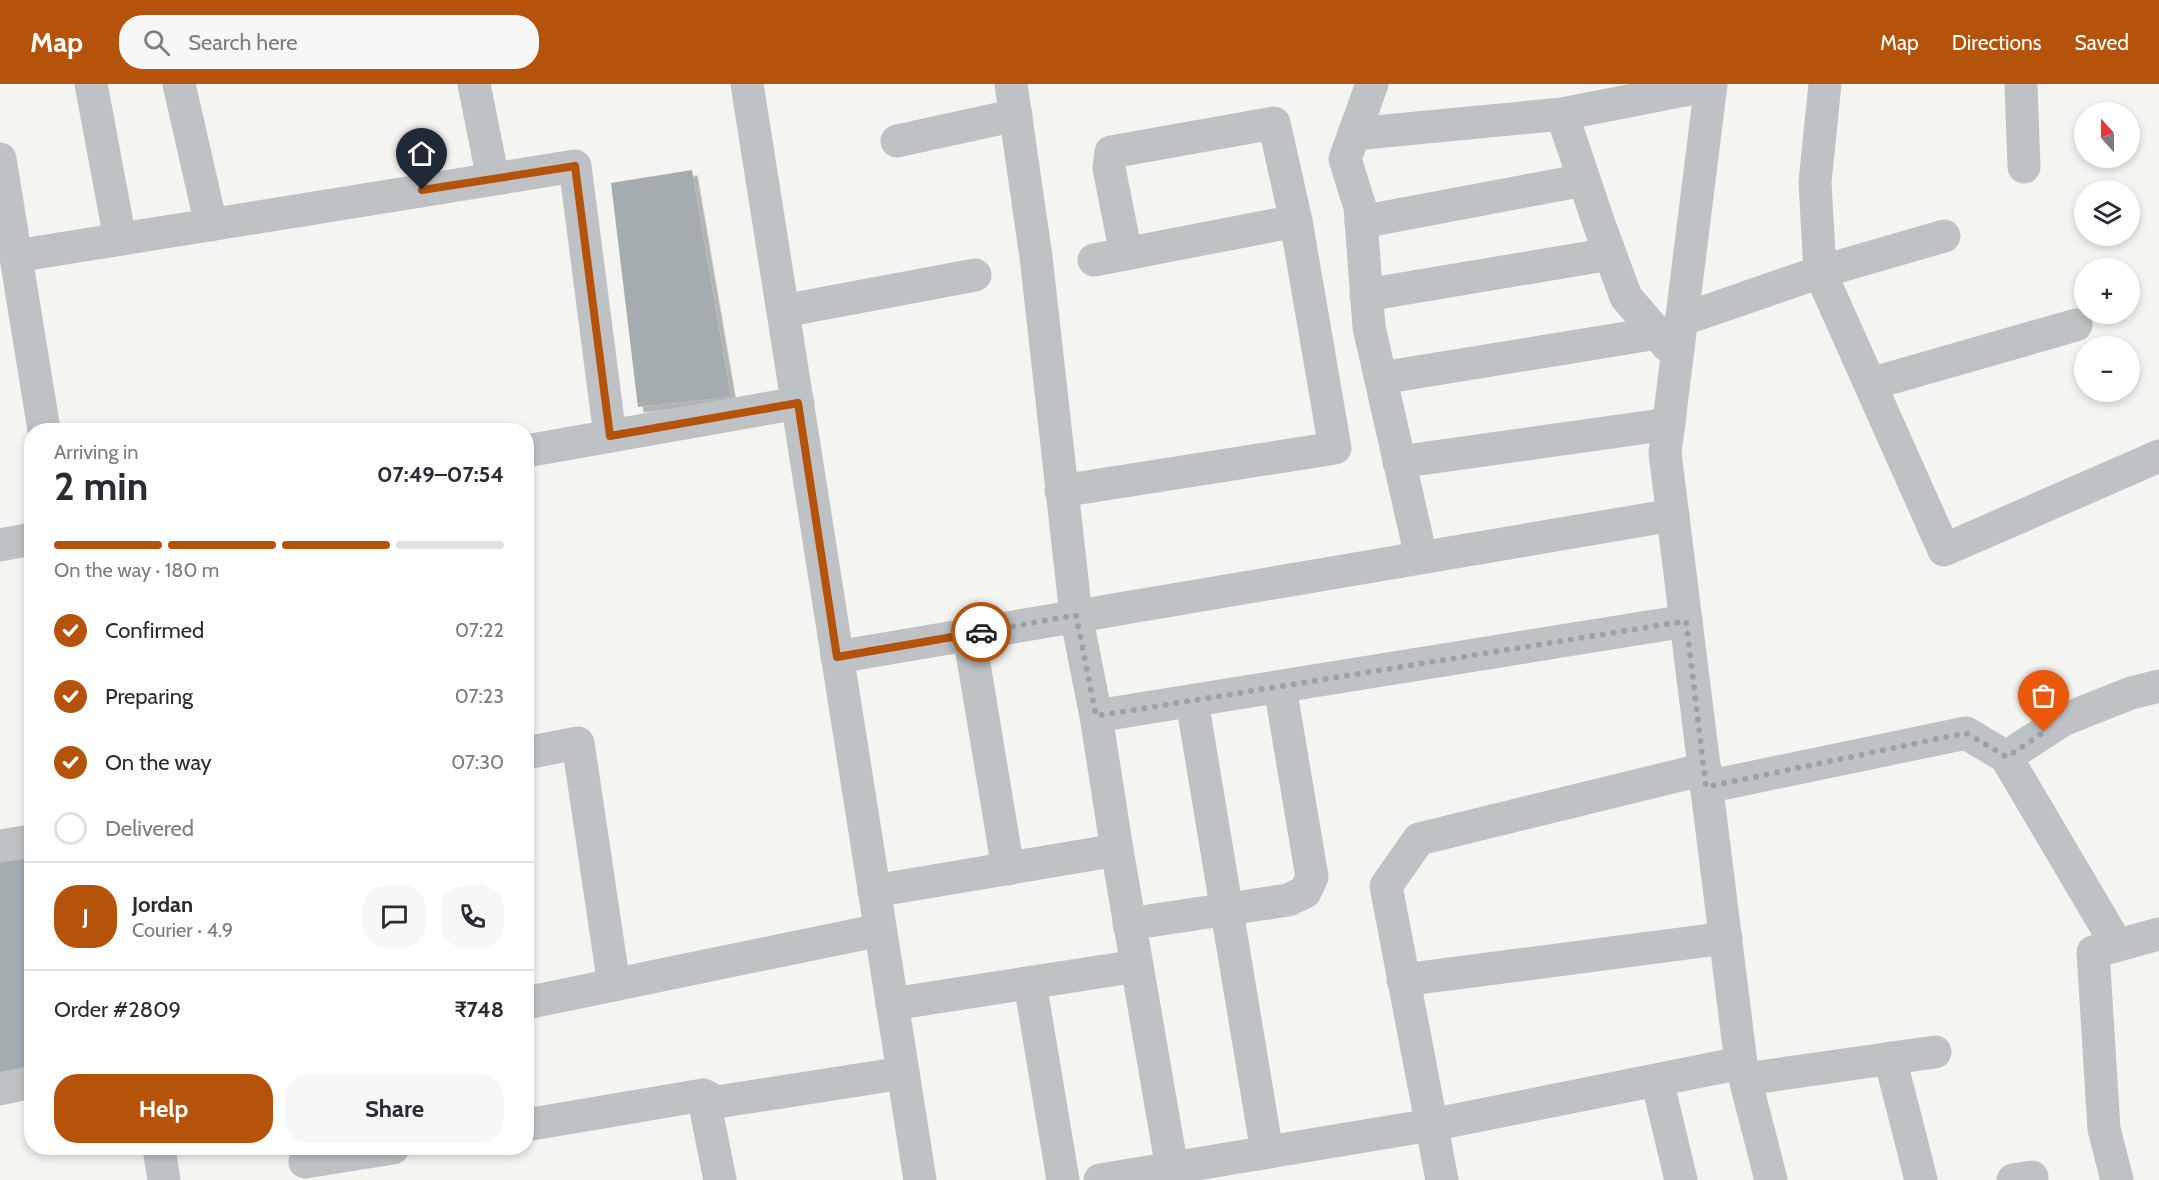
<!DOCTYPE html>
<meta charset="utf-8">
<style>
body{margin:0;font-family:Cabin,sans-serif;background:#f7f7f7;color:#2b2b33;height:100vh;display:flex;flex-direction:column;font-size:22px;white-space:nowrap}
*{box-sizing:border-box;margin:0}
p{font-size:20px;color:#7c7c81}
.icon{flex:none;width:33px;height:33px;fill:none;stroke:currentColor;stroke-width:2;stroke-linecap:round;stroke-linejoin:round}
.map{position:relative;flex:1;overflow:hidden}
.side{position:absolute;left:24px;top:339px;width:510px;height:732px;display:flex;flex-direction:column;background:#fff;border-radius:24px;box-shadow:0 3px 9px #0003}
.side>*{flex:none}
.needle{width:39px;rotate:339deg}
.buttons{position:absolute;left:2074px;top:18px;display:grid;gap:12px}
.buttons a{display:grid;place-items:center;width:66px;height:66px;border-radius:50%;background:#fff;box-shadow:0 3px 9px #0003;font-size:30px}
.pin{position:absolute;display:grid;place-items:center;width:51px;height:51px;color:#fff;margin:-62px -26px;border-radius:50% 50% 50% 0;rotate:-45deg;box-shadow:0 0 6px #0007}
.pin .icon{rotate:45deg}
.courier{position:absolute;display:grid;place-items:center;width:60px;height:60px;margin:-30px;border:4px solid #b45309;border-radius:50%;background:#fff;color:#222;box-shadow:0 2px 8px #0007}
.headline em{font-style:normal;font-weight:800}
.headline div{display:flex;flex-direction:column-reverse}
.headline{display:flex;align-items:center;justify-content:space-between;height:102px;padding:0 30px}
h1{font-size:39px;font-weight:800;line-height:45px}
.bar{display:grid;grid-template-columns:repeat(4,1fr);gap:9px 6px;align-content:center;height:72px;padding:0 30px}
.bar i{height:8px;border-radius:4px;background:#e1e1e2}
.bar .active{background:#b45309}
.bar p{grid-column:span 4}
.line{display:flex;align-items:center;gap:15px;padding:0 30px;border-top:2px solid #e1e1e2}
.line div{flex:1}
.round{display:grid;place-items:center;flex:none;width:63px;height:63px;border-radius:24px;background:#f7f7f7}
ol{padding:0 30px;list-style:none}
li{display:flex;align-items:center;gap:18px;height:66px}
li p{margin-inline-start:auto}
li .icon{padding:6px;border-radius:50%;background:#b45309;color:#fff;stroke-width:4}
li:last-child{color:#7c7c81}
li i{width:33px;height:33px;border:3px solid #e1e1e2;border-radius:50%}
.button{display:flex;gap:12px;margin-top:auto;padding:12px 30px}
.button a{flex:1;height:69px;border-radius:24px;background:#b45309;color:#fff;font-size:24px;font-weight:800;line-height:69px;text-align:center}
.button a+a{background:#f7f7f7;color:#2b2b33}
header{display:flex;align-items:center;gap:36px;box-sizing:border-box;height:84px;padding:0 30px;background:#b45309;color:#fff}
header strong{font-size:28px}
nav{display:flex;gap:33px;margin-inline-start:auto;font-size:21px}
.search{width:420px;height:54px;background:#f7f7f7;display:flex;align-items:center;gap:15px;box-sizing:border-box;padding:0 21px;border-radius:24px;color:#7c7c81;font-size:22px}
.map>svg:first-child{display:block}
.building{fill:#a4acb0;filter:url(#shadow)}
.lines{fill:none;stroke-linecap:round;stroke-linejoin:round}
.minor{stroke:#bec2c5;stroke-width:33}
.done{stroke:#98a3a8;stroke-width:6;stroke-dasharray:0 10.8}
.route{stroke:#b45309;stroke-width:8}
</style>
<header>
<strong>Map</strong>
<div class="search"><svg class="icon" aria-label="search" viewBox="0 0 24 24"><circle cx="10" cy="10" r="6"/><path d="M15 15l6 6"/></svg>Search here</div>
<nav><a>Map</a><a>Directions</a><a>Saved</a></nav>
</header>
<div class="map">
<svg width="2159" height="1096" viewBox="0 0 2159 1096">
<defs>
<filter id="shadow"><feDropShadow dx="5.5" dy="5.5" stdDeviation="0" flood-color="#0004"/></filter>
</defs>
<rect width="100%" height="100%" fill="#f4f4f1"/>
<g class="building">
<path d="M692,86L731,313L638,323L611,99Z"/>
<path d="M32,773V983L0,993V778Z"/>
</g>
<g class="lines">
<g class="minor">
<path d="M91,0L120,155"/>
<path d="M179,0L211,141"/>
<path d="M474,0L493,95"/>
<path d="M747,0L920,1096"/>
<path d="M1011,0L1036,173L1076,531L1096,632L1117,766L1174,1096"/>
<path d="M1372,0L1345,75L1360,123L1369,243L1421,473"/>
<path d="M1711,0L1665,369L1741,979L1771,1096"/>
<path d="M1825,0L1815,98L1820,188L1944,152"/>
<path d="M2021,0L2024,83"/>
<path d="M1562,30L1599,140L1626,213L1668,262"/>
<path d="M1354,50L1562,30L1710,1"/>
<path d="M897,57L1016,31"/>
<path d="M0,75L44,346"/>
<path d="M1361,138L1584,96"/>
<path d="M1126,170L1109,84L1111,68L1274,39L1296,137"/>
<path d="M16,172L575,82L610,352"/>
<path d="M1366,211L1610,170"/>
<path d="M783,227L975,191"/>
<path d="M1681,236L1820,188L1944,466L2159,372"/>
<path d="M1381,294L1657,249"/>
<path d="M1870,300L2076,241"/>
<path d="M526,367L798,319"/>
<path d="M1399,378L1669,340"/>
<path d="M1061,407L1335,364L1296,137L1094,176"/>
<path d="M0,461L32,455"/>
<path d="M969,550L1008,785"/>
<path d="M837,573L1673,431"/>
<path d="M1192,617L1267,1068"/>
<path d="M1096,632L1686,537"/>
<path d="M526,669L578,659L614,901"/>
<path d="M2006,673L2063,636L2131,609L2159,602"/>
<path d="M1706,703L1966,649L2006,673L2117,861"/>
<path d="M0,762L32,757"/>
<path d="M874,807L1117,766"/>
<path d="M1129,840L1288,816L1305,808L1312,793L1280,603"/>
<path d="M1403,896L1726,854"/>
<path d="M1030,899L1063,1096"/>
<path d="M526,919L880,846"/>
<path d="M892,920L1137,882"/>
<path d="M1890,974L1921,1096"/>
<path d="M1746,995L1935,968"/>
<path d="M1657,996L1681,1096"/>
<path d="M0,1005L32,998"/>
<path d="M703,1011L720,1096"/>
<path d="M526,1041L703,1011L717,1018L903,989"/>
<path d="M159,1064L164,1096"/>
<path d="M305,1078L393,1064"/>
<path d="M1100,1096L1431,1041L1741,979"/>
<path d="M1442,1096L1386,802L1419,755L1705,685"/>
<path d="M2013,1096L2032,1093"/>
<path d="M2117,1096L2104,1045L2093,868L2159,850"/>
</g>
</g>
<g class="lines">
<path class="done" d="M981,548L1076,531L1096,632L1686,537L1706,703L1966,649L2007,673L2044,648"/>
<path class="route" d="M422,106L575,82L610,352L798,319L837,573L981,548"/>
</g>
</svg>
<div class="buttons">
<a><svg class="needle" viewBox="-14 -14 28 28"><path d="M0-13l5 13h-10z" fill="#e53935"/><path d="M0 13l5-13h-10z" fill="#7c7c81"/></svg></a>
<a><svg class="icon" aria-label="layers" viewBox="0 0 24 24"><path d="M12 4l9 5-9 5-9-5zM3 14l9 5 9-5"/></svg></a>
<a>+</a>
<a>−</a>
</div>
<div class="pin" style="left:2044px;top:648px;background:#ea580c"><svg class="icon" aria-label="bag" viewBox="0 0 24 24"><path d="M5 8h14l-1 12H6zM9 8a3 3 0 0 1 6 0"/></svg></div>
<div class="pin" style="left:422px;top:106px;background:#1f2937"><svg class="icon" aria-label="home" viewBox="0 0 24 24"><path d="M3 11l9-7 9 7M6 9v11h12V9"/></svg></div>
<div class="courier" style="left:981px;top:548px"><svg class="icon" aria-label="car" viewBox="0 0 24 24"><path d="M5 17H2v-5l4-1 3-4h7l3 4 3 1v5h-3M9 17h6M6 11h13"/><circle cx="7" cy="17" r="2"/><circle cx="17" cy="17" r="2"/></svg></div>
<section class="side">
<div class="headline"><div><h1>2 min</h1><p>Arriving in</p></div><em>07:49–07:54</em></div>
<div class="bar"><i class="active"></i><i class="active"></i><i class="active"></i><i></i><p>On the way · 180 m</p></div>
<ol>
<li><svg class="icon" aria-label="check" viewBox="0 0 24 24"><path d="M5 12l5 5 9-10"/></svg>Confirmed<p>07:22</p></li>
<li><svg class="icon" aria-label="check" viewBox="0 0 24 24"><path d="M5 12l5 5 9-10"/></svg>Preparing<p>07:23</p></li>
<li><svg class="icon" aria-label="check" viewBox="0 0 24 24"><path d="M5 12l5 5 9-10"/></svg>On the way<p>07:30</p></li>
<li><i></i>Delivered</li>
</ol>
<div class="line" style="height:108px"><b class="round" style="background:#b45309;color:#fff">J</b><div><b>Jordan</b><p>Courier · 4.9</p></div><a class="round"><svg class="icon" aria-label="chat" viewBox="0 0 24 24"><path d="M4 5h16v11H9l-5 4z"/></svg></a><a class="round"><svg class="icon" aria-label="phone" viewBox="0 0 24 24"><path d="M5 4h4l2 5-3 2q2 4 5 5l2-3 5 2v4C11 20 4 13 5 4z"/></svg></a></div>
<div class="line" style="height:78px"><div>Order #2809</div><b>₹748</b></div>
<div class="button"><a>Help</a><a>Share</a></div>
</section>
</div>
